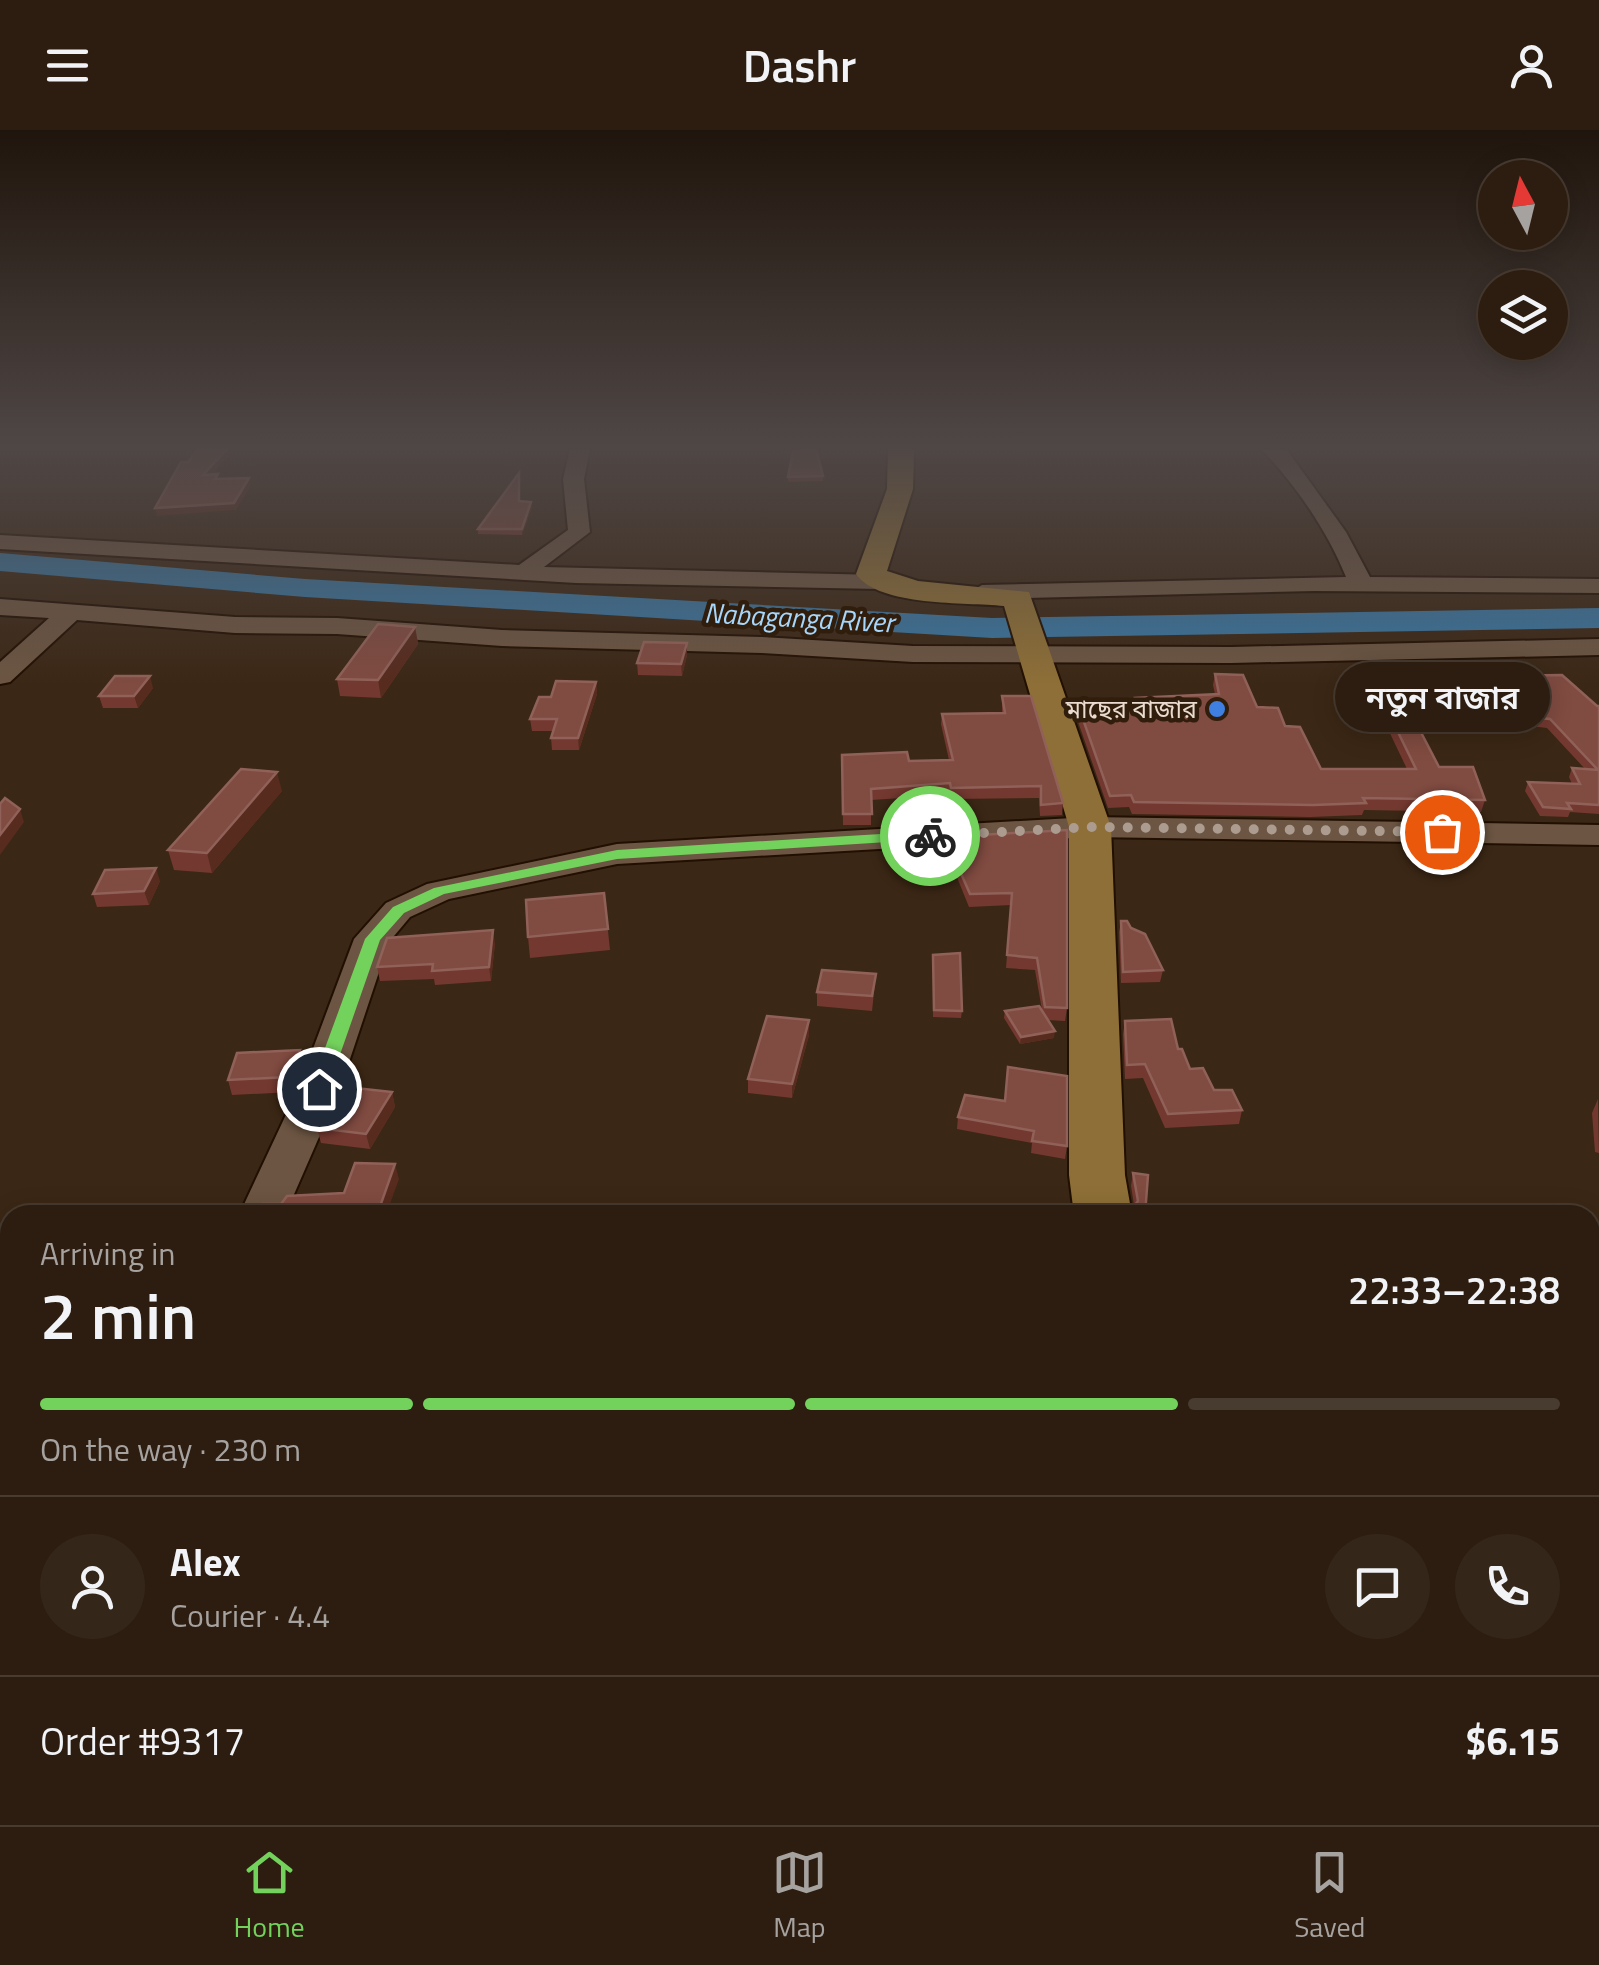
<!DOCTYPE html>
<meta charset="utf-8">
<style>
body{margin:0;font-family:"Titillium Web","Noto Sans Bengali",sans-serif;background:#342619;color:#f1f3f6;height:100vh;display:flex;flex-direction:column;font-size:38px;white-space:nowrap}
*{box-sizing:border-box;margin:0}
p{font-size:32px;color:#a6a29f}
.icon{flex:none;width:55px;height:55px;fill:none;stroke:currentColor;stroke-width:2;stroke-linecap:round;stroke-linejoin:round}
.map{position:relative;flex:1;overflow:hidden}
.sheet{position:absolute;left:0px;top:1075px;width:1600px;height:620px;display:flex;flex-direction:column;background:#2c1d10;border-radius:30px 30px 0 0;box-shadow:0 5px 25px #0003,0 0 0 2px #483b30}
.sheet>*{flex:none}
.needle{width:65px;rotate:353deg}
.tools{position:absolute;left:1478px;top:30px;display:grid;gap:20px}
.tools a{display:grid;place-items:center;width:90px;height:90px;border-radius:50%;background:#2c1d10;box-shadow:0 5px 25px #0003,0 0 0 2px #483b30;font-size:50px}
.pin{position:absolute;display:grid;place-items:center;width:85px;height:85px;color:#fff;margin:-42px;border:5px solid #fff;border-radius:50%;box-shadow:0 2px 10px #0007}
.courier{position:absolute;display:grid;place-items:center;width:100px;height:100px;margin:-50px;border:8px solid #73d25c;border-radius:50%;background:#fff;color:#222;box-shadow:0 2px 12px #0007}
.bubble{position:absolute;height:70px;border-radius:35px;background:#2c1d10;box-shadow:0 5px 25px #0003,0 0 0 2px #483b30;font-size:32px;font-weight:600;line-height:70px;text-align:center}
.summary em{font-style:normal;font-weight:600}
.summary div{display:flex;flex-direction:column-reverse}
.summary{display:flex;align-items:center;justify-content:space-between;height:170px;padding:0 40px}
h1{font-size:65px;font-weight:600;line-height:75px}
.bar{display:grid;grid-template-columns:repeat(4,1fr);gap:15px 10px;align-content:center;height:120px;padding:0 40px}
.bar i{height:12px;border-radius:8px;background:#483b30}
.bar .active{background:#73d25c}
.bar p{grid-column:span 4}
.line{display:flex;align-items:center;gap:25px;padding:0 40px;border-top:2px solid #483b30}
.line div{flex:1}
.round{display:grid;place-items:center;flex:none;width:105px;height:105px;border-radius:52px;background:#342619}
header{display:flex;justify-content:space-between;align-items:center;height:130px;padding:0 40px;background:#2c1d10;font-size:45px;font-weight:600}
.dock{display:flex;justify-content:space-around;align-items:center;height:140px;border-top:2px solid #483b30;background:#2c1d10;font-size:28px;color:#a6a29f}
.dock a{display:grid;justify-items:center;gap:5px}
.dock .active{color:#73d25c}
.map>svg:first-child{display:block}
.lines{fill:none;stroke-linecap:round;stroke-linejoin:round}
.river{fill:#3a759f;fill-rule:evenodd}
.minor-casing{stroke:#210f01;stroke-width:4}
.major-casing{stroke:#210f01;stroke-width:4}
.minor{fill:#6c5542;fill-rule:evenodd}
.major{fill:#8e6f37;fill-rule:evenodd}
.wall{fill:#733930}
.shaded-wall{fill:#572b1e}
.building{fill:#804b41;stroke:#906158;stroke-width:2.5}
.route{fill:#73d25c}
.done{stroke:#ac9c8f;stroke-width:10;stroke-dasharray:0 18}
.shop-dot{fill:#3f7fe0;stroke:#311d0b;stroke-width:4}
.labels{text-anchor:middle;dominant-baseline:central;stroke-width:9;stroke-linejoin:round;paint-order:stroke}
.far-poi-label{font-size:25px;fill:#e9dbd0;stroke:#311d0b;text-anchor:end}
.far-water-label{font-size:28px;font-style:italic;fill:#a6d6fb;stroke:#311d0b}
</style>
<header><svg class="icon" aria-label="menu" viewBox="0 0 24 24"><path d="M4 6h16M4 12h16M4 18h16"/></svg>Dashr<svg class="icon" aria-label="person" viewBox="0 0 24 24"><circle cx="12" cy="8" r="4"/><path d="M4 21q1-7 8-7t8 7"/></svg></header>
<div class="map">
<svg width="1599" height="1695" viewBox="0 0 1599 1695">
<rect width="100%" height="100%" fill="#3b2715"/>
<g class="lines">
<path class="river" d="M0,423L305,449L992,488L1599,478V498L992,508L305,467L0,441Z"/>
<g class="minor-casing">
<g id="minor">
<path d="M570,319H590L584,349L590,402L544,437L880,445L892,452L880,459L576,453L0,419V405L519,435L568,400L563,349Z"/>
<path d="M1261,319L1287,320L1346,402L1370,447L1599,449V463L1314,461L982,469L970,462L982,455L1346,447C1327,400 1295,354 1261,319Z"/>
<path d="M0,469L235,487L337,488L502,500L762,507L913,516L1231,517L1599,509V525L1231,533L913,532L762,523L502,516L337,504L235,503L77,490L10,552L0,554V532L49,488L0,485Z"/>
<path d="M1090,687L1599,695V715L1090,707L617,734L449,769L410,787L389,812L340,959L285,1085H239L298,959L354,809L386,773L427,754L617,714Z"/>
<path d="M10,1632V1685H42L44,1695H0V1636Z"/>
</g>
</g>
<g class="major-casing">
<g id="major">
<path d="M888,319H914L913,359L887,441L918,451L1029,462L1111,697L1125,1045L1132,1085H1074L1069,1045V697L1004,476C966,472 879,477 856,444L887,359Z"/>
<path d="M1590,1415L1599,1419V1489L1590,1486Z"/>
</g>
</g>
<use href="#minor" class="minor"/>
<use href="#major" class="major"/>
</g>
<g class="wall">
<path d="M823,346V351L788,352V347Z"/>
<path d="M520,371L532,377L522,405L478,404V399Z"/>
<path d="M415,497L418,514L381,568L340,566L337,549Z"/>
<path d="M687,525L682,546L638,545L637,533Z"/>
<path d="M1215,544L1257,577L1285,596L1321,639H1407L1375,572L1378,561L1439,637L1485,670L1481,682L1364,680L1362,685L1310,687L1132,684L1129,677L1108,678L1076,586L1078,575L1134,576L1135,568L1215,564L1213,555Z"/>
<path d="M1469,546L1599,576V684L1570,682L1568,687L1540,686L1525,661L1528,652L1572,654L1569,647L1572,638L1586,640L1547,598L1504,593L1467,554Z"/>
<path d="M596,552L597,564L579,620H552L551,608L553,601H532L530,589L551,567Z"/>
<path d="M153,558L138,578H103L99,566Z"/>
<path d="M1002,566L1063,673L1062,685L1040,686L1039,668L950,669L949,665L871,670V695H843L842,625L909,631L949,630L941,594L942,584L1002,583Z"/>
<path d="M282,661L212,743L174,740L168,720Z"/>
<path d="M1067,700V878L1065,891L1048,890L1054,908L1020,914L1004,888L1005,881L1042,880L1035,840L1006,838L1011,775L969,777L952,735L913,737L908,721L909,709Z"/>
<path d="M160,751L149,775L97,777L93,764Z"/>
<path d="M604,763L610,820L530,828L528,807Z"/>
<path d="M1121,791L1131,798L1163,840L1160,852L1121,853L1119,802Z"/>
<path d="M495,813L491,851L435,855L434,849L380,851L377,837Z"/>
<path d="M933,825L962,881L961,888L933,887Z"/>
<path d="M876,844L872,881L817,876V862Z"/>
<path d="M809,890V905L792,968L748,963V949Z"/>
<path d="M1125,891L1178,919L1190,939L1214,960L1242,980L1239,994L1165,998L1143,948L1125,949L1123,904Z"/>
<path d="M303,934L293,962L232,965L228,950Z"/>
<path d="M392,962L395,977L370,1019L321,1013L317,998Z"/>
<path d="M965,965L1067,1016L1065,1029L1031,1023L1032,1013L957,999L958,987Z"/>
<path d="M1598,969L1599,1023L1595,1022L1592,983Z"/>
<path d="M1133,1043L1145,1085L1134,1075L1131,1056Z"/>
<path d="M1590,1319L1599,1324V1385L1590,1386Z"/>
<path d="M10,1455V1506H0V1456Z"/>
<path d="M1536,1685H1590L1591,1686L1585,1695H1541Z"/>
</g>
<g class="shaded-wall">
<path d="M227,319L230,324L205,352L203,345Z"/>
<path d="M249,348L251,356L236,380L157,386L155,378Z"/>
<path d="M531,372L532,377L522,405V399Z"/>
<path d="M415,497L418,514L381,568L378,550Z"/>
<path d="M687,513V525L682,546L681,534Z"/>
<path d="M150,546L153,558L138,578L134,566Z"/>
<path d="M596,552L597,564L579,620L578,608Z"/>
<path d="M277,642L282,661L212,743L207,723Z"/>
<path d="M20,679L24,692L0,725V705Z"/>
<path d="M156,738L160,751L149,775L144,761Z"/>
<path d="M493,800L495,813L491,851L489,837Z"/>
<path d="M809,890V905L792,968V954Z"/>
<path d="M1055,901L1054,908L1020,914L1021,907Z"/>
<path d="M300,920L303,934L293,962L289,947Z"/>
<path d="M392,962L395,977L370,1019L366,1004Z"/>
<path d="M395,1034L399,1049L386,1085H377Z"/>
</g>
<g class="building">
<path d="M198,319H227L203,345L218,344L215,349L249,348L234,373L155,378L181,332H188Z"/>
<path d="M816,319L823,346L788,347L793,321Z"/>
<path d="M519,343V371L531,372L522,399H478Z"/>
<path d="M378,494L415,497L378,550L337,549Z"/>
<path d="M644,512L687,513L681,534L637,533Z"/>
<path d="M1215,544L1243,545L1257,577L1278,578L1285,596L1300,597L1321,639H1416L1378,561L1400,562L1439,637H1473L1485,670L1363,668L1366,673L1313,675L1134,672L1131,665L1110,666L1078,575L1138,576L1135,568L1219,564Z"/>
<path d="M1562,545L1597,576H1599V675L1567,673L1571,679L1543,677L1528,652L1580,654L1572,638L1598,640L1550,589L1507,585L1469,546Z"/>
<path d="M115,546H150L134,566H99Z"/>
<path d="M556,551L596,552L578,608H551L557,589H530L539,567H551Z"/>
<path d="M1002,566H1031L1063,673L1041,675V656L951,658L950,653L871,659L872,684H843L842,625L907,622L909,631L953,630L942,584L1005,583Z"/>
<path d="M241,639L277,642L207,723L168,720Z"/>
<path d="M5,668L20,679L0,705V674Z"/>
<path d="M1067,700V878L1045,877L1037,828L1007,825L1012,763L970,764L952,723L913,725L909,709Z"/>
<path d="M156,738L144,761L93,764L105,740Z"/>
<path d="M604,763L608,799L528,807L526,770Z"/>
<path d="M1121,791H1127L1131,798L1145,804L1163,840L1123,842Z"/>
<path d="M493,800L489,837L432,841L433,834L377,837L387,808Z"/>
<path d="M960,823L962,881L934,880L933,825Z"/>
<path d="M822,840L876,844L872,866L817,862Z"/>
<path d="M1039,876L1055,901L1021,907L1005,881Z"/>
<path d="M767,886L809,890L792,954L748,949Z"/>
<path d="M1171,889L1178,919H1182L1190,939L1203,938L1214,960H1232L1242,980L1168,984L1145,934L1127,935L1125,891Z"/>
<path d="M300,920L289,947L228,950L237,923Z"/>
<path d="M1008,937L1067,946V1016L1032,1011L1034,1001L958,987L965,965L1005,971Z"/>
<path d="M337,956L392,962L366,1004L317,998Z"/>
<path d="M355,1033L395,1034L377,1085H259L262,1074H281L287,1066L344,1063Z"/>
<path d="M1133,1043L1148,1045L1145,1085H1122L1123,1075H1135L1138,1071Z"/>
<path d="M1593,1318L1599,1324V1378L1590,1379V1319Z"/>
<path d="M10,1455V1490L0,1491V1456Z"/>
<path d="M1590,1684L1591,1686L1553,1690L1550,1685Z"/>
<path d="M638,1685H708V1695H637Z"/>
</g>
<linearGradient id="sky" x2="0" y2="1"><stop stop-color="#20150c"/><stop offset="0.57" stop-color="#4f4746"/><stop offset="1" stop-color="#4f4746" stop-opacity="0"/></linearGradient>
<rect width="1599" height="556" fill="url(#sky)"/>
<path class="route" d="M930,701L937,706L935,709L617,729L444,764L404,783L380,810L328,959L319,965L310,959L365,809L393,777L434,758L617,720Z"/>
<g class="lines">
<path class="done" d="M930,706L1090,697L1442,702"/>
</g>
<circle class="shop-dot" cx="1217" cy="579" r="10"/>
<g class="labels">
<g class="far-poi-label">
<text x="1197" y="579">মাছের বাজার</text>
</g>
<g class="far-water-label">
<text transform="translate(799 487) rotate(3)">Nabaganga River</text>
</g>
</g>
</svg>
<div class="tools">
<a><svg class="needle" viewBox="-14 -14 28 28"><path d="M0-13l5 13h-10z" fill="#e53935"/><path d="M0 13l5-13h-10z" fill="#a6a29f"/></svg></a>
<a><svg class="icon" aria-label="layers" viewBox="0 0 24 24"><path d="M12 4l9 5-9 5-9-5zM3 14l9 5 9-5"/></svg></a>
</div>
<div class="pin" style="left:1442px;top:702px;background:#ea580c"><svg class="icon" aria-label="bag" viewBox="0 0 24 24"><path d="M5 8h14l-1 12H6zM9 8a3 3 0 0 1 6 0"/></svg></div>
<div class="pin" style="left:319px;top:959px;background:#1f2937"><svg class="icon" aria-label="home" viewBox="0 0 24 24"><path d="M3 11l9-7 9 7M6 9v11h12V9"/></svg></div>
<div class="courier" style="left:930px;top:706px"><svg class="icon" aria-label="bike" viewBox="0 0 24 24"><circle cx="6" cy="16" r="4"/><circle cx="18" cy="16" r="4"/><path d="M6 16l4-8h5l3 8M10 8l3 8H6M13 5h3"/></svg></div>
<div class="bubble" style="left:1335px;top:532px;width:215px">নতুন বাজার</div>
<section class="sheet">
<div class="summary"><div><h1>2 min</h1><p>Arriving in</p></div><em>22:33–22:38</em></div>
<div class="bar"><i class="active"></i><i class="active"></i><i class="active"></i><i></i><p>On the way · 230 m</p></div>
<div class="line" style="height:180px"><a class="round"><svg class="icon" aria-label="person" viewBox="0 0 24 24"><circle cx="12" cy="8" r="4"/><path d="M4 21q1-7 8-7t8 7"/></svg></a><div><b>Alex</b><p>Courier · 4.4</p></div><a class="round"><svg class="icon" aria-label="chat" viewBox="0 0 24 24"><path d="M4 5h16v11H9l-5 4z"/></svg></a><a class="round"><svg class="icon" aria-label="phone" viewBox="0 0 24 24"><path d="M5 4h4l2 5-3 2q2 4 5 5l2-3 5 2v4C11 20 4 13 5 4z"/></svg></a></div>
<div class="line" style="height:130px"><div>Order #9317</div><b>$6.15</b></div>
</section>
</div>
<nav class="dock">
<a class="active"><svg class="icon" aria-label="home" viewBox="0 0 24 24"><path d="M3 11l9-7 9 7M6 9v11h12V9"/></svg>Home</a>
<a><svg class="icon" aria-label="map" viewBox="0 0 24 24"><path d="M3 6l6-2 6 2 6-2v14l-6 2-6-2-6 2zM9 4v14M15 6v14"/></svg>Map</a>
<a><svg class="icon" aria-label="saved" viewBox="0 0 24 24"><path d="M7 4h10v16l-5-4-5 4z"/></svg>Saved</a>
</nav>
